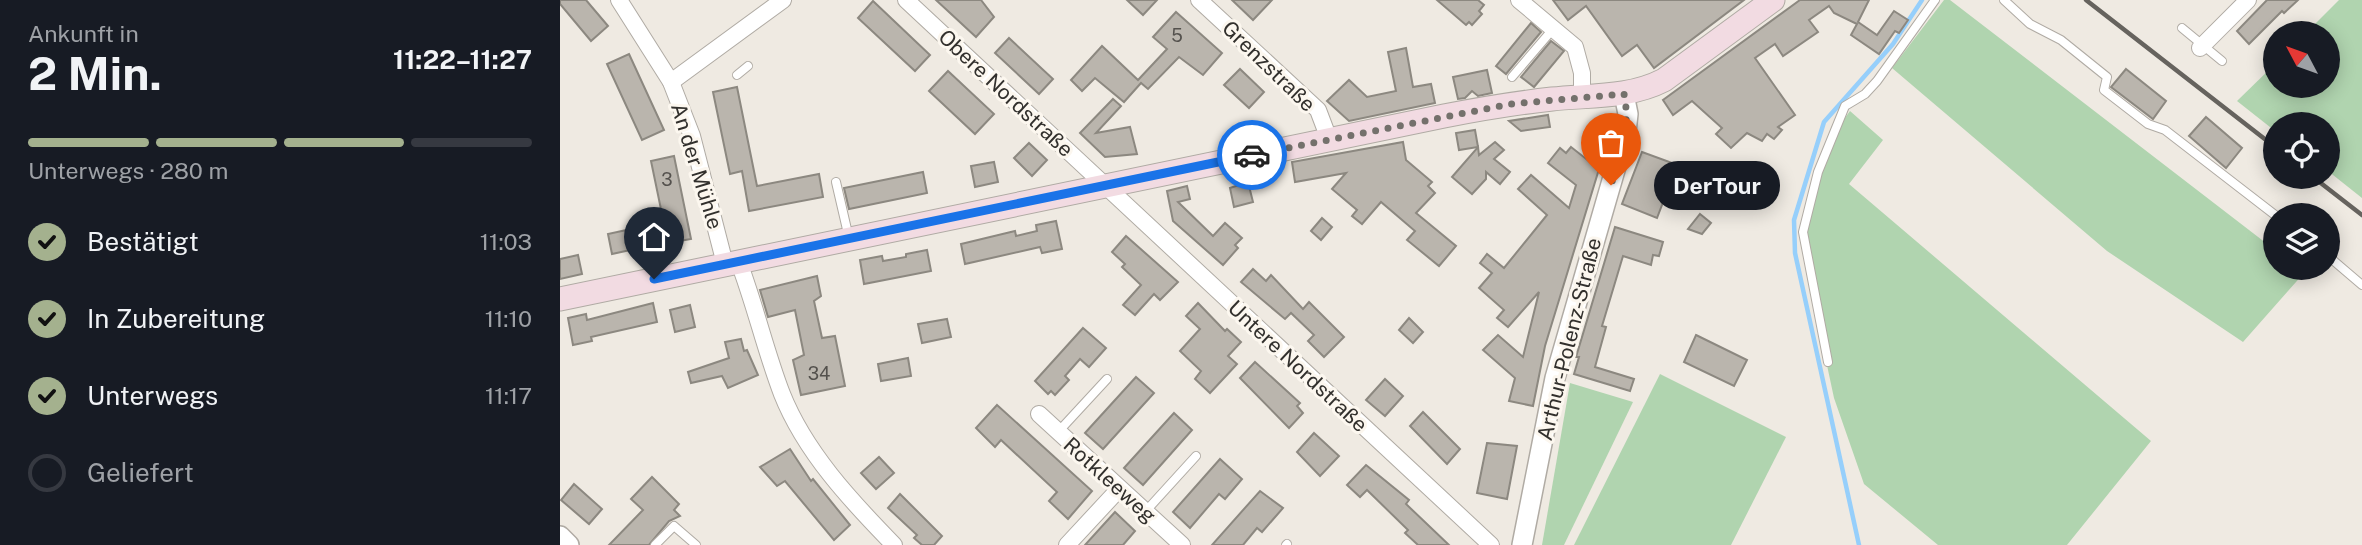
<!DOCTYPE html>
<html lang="de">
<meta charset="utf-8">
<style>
body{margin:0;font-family:"Public Sans",sans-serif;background:#242831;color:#f1f3f6;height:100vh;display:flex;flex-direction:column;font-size:26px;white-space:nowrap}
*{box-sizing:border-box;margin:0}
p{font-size:23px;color:#9ea1a6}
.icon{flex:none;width:38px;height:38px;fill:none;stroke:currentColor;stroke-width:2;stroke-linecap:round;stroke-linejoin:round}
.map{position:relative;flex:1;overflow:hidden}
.sheet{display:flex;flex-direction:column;background:#171b24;width:560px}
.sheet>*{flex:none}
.needle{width:46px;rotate:311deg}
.controls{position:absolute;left:1703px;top:21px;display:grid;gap:14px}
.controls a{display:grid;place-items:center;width:77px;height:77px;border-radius:50%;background:#171b24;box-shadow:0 4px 18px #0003;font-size:35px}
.pin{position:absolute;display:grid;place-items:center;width:60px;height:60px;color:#fff;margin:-72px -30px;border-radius:50% 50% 50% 0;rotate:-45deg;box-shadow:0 0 7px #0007}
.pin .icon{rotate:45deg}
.courier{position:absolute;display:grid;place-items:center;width:70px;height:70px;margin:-35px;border:5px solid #1a73e8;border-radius:50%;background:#fff;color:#222;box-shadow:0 2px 9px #0007}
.bubble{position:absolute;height:49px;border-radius:24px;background:#171b24;box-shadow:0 4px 18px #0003;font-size:23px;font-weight:700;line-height:49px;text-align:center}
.summary em{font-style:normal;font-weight:700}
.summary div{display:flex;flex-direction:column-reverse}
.summary{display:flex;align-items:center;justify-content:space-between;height:119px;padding:0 28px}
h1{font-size:46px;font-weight:700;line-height:52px}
.bar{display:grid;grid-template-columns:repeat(4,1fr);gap:10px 7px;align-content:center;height:84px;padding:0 28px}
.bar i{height:9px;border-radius:5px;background:#363941}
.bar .active{background:#a4b18e}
.bar p{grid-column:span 4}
ol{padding:0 28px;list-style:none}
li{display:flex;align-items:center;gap:21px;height:77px}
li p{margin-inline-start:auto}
li .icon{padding:7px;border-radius:50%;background:#a4b18e;color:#111;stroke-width:4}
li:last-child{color:#9ea1a6}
li i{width:38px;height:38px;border:4px solid #363941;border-radius:50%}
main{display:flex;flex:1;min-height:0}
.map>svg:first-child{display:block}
.green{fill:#b0d4af}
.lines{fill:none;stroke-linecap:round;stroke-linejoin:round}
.stream{stroke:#96cffb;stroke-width:4.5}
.building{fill:#bab5ad;stroke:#8c8880;stroke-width:2}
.service-casing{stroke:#b0aba4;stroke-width:10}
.minor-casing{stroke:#b0aba4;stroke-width:18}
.tertiary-casing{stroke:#b0aba4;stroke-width:22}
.secondary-casing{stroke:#b0aba4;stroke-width:25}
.service{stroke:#fff;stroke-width:8}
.minor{stroke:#fff;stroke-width:16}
.tertiary{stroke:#fff;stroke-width:19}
.secondary{stroke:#f2dbe2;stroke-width:23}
.rail{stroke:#66635e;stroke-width:4.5}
.done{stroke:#74716c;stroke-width:7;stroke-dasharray:0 12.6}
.route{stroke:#1a73e8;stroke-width:9}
.labels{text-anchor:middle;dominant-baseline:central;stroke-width:6;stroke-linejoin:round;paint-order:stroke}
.number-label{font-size:18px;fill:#54514d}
.street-label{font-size:21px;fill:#32302d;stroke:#fcf7ef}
</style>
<main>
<section class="sheet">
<div class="summary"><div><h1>2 Min.</h1><p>Ankunft in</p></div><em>11:22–11:27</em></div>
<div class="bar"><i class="active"></i><i class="active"></i><i class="active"></i><i></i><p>Unterwegs · 280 m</p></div>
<ol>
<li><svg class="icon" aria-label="check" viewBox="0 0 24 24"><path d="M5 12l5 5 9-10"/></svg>Bestätigt<p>11:03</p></li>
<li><svg class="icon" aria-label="check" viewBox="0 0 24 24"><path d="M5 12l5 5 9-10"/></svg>In Zubereitung<p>11:10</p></li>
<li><svg class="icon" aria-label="check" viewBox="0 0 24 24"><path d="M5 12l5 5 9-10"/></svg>Unterwegs<p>11:17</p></li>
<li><i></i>Geliefert</li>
</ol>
</section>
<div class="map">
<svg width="1802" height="545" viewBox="0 0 1802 545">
<rect width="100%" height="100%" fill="#efeae2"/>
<g class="green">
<path d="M1384,0H1390L1715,250V268H1737L1744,273L1683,342L1547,251L1332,68Z"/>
<path d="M1779,0H1802V198L1768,171V124H1715V131L1677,101L1715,64V86H1768V33H1746Z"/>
<path d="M1290,111L1323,140L1289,184L1591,441L1507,545H1378L1304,484L1274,398L1239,234L1276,130Z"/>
<path d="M1100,374L1226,437L1171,545H1014Z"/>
<path d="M1010,383L1073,402L1004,545H982Z"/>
</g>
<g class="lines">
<path class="stream" d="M1299,545L1235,253L1234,220L1264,122L1333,44L1362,0"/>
</g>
<g class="building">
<path d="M0,0H26L48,26L31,41L0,4Z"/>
<path d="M376,0H421L434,17L416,37Z"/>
<path d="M567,0H597L583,15Z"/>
<path d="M672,0H712L693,20Z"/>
<path d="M877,0H918L924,5L919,11L922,14L912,25L909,22L906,25Z"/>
<path d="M993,0H1184L1094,68L1077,45L1062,56L1026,6L1008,20Z"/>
<path d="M1240,0H1309L1298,22L1317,35L1334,11L1348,20L1339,33L1335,31L1319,54L1291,35L1297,24L1274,13L1269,6L1249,20L1258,32L1223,56L1215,44L1195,58L1235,115L1218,127L1222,130L1214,139L1207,134L1202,141L1187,133L1171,148L1156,134L1162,128L1132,101L1113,115L1103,100Z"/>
<path d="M1707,0H1738L1724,13L1722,11L1689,44L1677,31Z"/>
<path d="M313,1L370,55L355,71L298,18Z"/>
<path d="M616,12L662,53L643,75L619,57L588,89L581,83L564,102L535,78L522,91L511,80L542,46L578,80L607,49L593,37Z"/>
<path d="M971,23L981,32L946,74L936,66Z"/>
<path d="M449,38L493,79L479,94L435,53Z"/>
<path d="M991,41L1004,51L974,87L961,77Z"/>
<path d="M846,48L853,87L871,84L875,103L789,121L767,101L789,80L807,97L836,91L828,52Z"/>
<path d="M69,54L104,130L82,140L47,64Z"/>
<path d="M680,69L704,92L689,108L664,85Z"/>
<path d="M1566,69L1606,101L1593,119L1551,87Z"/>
<path d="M927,70L932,93L918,96L912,91L905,98L898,99L893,77Z"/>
<path d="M388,71L434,114L415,134L369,91Z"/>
<path d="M177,87L197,186L259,174L263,197L189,211L182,171L170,174L153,92Z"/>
<path d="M553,99L561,106L536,133L570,127L577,154L545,157L520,133Z"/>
<path d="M988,115L990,127L961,131L949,121Z"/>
<path d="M1646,117L1682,148L1666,168L1629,136Z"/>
<path d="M915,130L918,147L899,150L896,133Z"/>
<path d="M843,142L846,160L872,182L868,186L875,193L856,213L896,246L879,266L847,240L855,231L821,202L802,224L792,216L797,210L772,189L786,173L735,182L732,162Z"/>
<path d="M935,142L944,150L934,159L950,172L940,184L926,172V179L912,194L892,177L918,147L919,155Z"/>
<path d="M469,143L487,160L472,176L454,158Z"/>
<path d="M1011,147L1039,169L985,346L973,406L949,401L955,378L923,350L938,335L963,357L979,292L948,327L937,318L944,310L919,288L932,273L920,263L927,254L944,268L987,215L958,189L971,175L1009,208L1016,185L988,163L1000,148L1006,153Z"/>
<path d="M1082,152L1137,172L1127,200L1107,192L1097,218L1062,204Z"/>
<path d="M114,156L131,239L108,243L91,161Z"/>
<path d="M434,162L438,182L415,187L411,166Z"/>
<path d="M363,172L367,193L289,209L284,188Z"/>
<path d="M688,182L693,202L674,207L670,188Z"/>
<path d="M627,186L630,199L618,202L653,236L665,223L682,238L675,245L678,248L663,265L613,221L607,191Z"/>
<path d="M1140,214L1151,223L1142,234L1128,229Z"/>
<path d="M762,218L772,227L761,240L751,231Z"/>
<path d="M496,221L502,249L482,253L480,247L405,264L401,244L455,231L456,236L477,231L476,225Z"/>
<path d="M1055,227L1103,242L1099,256L1093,255L1091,265L1063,256L1042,326L1046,327L1035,367L1074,379L1070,391L1014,374L1019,357H1016Z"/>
<path d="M71,229L75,249L52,254L48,234Z"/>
<path d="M566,236L618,282L600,300L594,294L575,315L563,305L581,285L562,267L565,264L552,252Z"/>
<path d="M367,250L371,271L304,284L300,260L322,256L323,261L346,257V254Z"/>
<path d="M18,255L22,274L0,279V259Z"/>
<path d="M693,269L706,281L711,275L743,309L749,302L784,337L764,357L748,341L754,335L731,313L725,319L681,282Z"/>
<path d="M257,276L261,296L254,301L262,338L275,336L285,386L241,395L233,360L244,355L235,310L208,317L200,290Z"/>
<path d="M93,303L97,322L31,337L32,341L13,345L8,318L26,314L27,320Z"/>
<path d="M638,303L665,331L667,329L681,342L668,356L677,364L650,393L635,379L641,371L620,351L640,329L626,316Z"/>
<path d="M130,305L135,327L115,332L110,310Z"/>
<path d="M849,318L863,332L853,343L839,330Z"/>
<path d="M387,319L391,337L362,343L358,324Z"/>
<path d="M523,328L546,348L529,367L520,359L505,376L509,380L495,395L491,391L488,394L475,381Z"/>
<path d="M1136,335L1187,360L1174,386L1124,362Z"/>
<path d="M181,339L184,351L187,350L198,375L168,388L162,376L131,383L128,372L169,358L165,342Z"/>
<path d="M348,358L351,376L321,381L318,364Z"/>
<path d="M695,362L740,403L737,406L743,413L729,428L680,378Z"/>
<path d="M576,377L594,393L543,449L525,433Z"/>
<path d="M825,379L843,396L825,416L806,400Z"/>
<path d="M437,405L532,491L508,519L489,501L497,492L441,440L435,447L416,428Z"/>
<path d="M863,412L900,449L887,464L850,426Z"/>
<path d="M614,413L632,430L583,485L564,468Z"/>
<path d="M754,433L779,456L760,476L737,452Z"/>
<path d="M927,443L957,446L947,499L917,493Z"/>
<path d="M230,449L251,481L253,479L290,525L274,540L225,481L217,486L200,467Z"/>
<path d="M319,457L334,473L316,489L301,473Z"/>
<path d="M660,459L682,479L665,499L659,494L630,528L613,512Z"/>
<path d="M806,465L849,500L846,504L889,545H858L845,533L848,530L807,490L800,497L787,485Z"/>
<path d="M92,477L119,504L114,510L120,516L109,521L89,545H49L83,510L71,499Z"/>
<path d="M14,484L42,509L29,524L1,500Z"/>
<path d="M700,491L723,508L702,532L697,528L683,545H652Z"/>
<path d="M340,494L382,536L374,545H362L354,538L357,535L328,508Z"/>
<path d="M555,512L575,531L563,545H525Z"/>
</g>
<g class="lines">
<g class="service-casing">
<g id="service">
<path d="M1444,0L1470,24L1501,40L1547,77L1544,90L1588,124L1605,130L1715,215"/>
<path d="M1622,28L1662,61"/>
<path d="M177,75L188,66"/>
<path d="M952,77L993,29"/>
<path d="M276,182L289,238"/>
<path d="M1768,256L1802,285"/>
<path d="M1268,362L1243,232L1258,172L1285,106L1305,94L1317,81L1375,0"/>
<path d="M498,432L547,379"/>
<path d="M585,512L636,456"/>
<path d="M95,545L114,526L136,545"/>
<path d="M726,545L727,544"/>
</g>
</g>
<g class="minor-casing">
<g id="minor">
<path d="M59,0L111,82L132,136L165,264"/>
<path d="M346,0L931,545"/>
<path d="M639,0L758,110L769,139"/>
<path d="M959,0L1015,47L1022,73V97"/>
<path d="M1640,48L1688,0"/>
<path d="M111,82L223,0"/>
<path d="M178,260C195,304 205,350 222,394C245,452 291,501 334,545"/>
<path d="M479,414L622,545"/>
<path d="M507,545L559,489"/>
</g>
</g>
<g class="tertiary-casing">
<g id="tertiary">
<path d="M0,536L9,545"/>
<path d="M962,545L995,378L1066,132L1068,114L1064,94"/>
</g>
</g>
<g class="secondary-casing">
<path id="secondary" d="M0,299L884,116C920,109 956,103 992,99C1031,95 1069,98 1104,80L1213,0"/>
</g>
<use href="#service" class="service"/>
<use href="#minor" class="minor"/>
<use href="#tertiary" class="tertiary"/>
<use href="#secondary" class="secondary"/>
<g class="rail">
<path d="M1526,0L1715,147"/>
<path d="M1753,177L1802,215"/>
</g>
</g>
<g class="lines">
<path class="done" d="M692,155L951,104L1064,94C1071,127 1060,154 1051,185"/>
<path class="route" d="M94,279L692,155"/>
</g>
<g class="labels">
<g class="number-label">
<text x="617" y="35">5</text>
<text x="107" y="179">3</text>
<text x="259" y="373">34</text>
</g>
<g class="street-label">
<text transform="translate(709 66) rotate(44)">Grenzstraße</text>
<text transform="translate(446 93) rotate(43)">Obere Nordstraße</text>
<text transform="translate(137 166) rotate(73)">An der Mühle</text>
<text transform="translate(1009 339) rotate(-76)">Arthur-Polenz-Straße</text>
<text transform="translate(738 366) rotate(43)">Untere Nordstraße</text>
<text transform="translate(550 480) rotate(42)">Rotkleeweg</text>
</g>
</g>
</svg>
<div class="controls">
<a><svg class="needle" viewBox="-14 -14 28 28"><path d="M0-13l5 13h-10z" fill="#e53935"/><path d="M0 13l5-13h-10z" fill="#9ea1a6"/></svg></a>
<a><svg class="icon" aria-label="locate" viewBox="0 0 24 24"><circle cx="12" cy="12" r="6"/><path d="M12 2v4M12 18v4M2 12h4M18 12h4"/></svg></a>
<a><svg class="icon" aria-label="layers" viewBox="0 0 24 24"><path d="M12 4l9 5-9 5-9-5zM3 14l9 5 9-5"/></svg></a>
</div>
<div class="pin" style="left:1051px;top:185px;background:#ea580c"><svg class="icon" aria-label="bag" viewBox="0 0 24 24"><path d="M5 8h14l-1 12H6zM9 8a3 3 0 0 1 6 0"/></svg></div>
<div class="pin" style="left:94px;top:279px;background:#1f2937"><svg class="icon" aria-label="home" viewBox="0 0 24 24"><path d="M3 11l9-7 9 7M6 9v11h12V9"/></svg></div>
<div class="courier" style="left:692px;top:155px"><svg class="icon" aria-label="car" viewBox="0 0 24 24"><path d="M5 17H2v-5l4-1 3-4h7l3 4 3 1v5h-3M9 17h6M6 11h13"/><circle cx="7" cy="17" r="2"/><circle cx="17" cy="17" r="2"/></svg></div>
<div class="bubble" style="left:1094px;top:161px;width:126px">DerTour</div>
</div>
</main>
